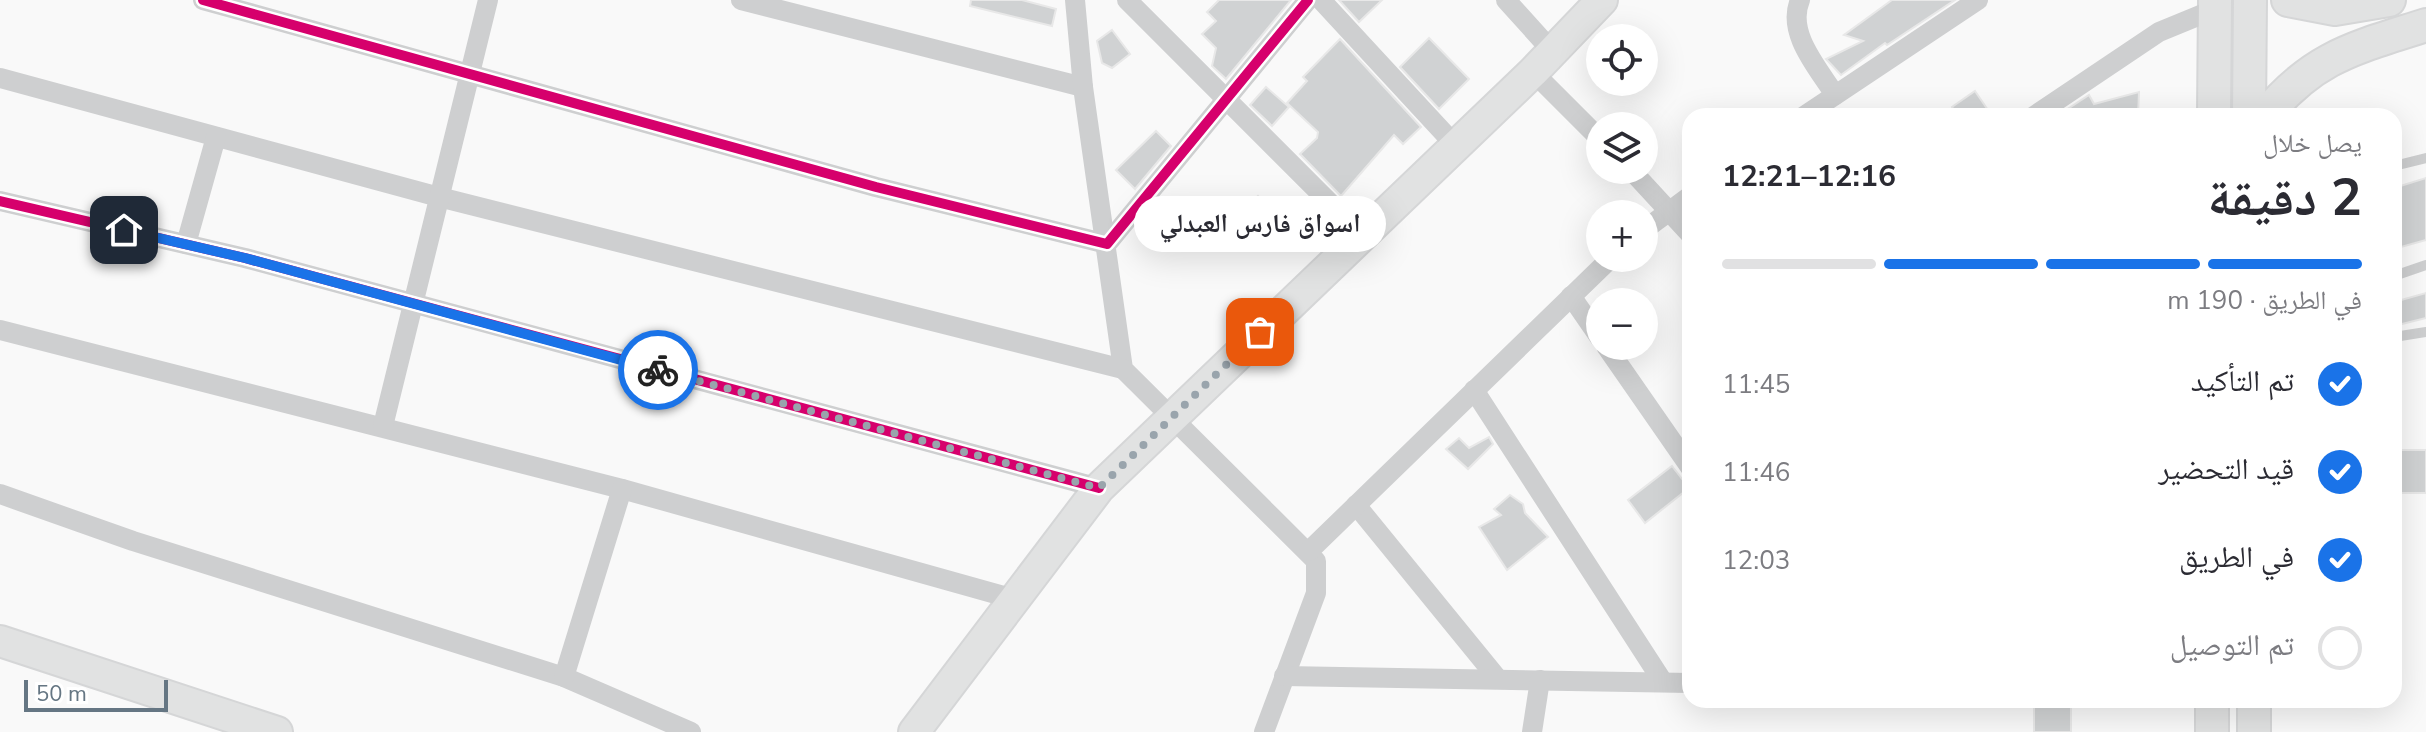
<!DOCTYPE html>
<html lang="ar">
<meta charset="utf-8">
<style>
body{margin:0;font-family:"Nunito Sans","Noto Naskh Arabic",sans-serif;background:#f7f7f7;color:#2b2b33;direction:rtl;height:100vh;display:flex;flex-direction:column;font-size:30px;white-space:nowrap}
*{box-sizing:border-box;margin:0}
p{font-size:26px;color:#7c7c81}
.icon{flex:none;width:44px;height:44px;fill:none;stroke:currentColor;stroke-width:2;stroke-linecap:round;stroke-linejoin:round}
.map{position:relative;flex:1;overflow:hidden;direction:ltr}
.details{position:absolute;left:1682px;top:108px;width:720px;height:600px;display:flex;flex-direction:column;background:#fff;border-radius:24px;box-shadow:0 8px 32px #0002;direction:rtl}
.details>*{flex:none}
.controls{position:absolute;left:1586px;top:24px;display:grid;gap:16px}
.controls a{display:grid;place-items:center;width:72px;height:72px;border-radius:50%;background:#fff;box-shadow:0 8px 32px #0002;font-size:40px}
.scale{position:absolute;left:24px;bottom:20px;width:144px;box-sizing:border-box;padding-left:8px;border:4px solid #657683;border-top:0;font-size:22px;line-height:28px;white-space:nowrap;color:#657683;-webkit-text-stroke:6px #fff;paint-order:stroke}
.pin{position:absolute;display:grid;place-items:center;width:68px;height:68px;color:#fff;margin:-34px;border-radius:16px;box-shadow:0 4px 12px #0006}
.courier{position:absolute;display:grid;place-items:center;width:80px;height:80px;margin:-40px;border:6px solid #1a73e8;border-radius:50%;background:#fff;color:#222;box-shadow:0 2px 10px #0007}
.bubble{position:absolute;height:56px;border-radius:28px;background:#fff;box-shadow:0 8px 32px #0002;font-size:26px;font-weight:700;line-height:56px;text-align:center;direction:rtl}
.summary em{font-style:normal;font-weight:700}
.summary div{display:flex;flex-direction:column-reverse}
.summary{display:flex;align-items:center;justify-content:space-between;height:136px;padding:0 40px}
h1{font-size:52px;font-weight:700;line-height:60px}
.bar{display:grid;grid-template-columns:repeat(4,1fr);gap:12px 8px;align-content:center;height:96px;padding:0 40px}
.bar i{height:10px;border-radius:6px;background:#e1e1e2}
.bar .selected{background:#1a73e8}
.bar p{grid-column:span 4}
ol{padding:0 40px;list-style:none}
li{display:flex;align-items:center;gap:24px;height:88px}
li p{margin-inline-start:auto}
li .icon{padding:8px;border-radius:50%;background:#1a73e8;color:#fff;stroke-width:4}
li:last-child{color:#7c7c81}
li i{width:44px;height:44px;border:4px solid #e1e1e2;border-radius:50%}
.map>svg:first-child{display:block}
.building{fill:#d0d2d3;stroke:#e8e8e8;stroke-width:2}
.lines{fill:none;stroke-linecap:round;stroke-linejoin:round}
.secondary-casing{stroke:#d5d6d7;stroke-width:34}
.primary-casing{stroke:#d5d6d7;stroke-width:36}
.lane{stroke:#cecfd0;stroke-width:10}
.street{stroke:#cecfd0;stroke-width:20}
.secondary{stroke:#e1e2e2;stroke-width:30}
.primary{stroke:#e1e2e2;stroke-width:32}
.cycleway-casing{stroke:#fff;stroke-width:15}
.cycleway{stroke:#d6006c;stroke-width:10}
.done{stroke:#99a4ac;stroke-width:8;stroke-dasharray:0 14.4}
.route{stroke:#1a73e8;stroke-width:10}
</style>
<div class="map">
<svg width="2426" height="732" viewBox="0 0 2426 732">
<rect width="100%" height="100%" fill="#f9f9f9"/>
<g class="building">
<path d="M971,0H1022L1056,9L1052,26L970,6Z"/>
<path d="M1219,0H1291L1226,79L1212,66L1216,48L1202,34L1216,21L1207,12Z"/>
<path d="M1339,0H1382L1359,22Z"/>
<path d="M1892,0H1955L1887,45L1885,43L1841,75L1826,59L1863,41L1844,35Z"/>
<path d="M1112,30L1130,54L1112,68L1102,63L1097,41Z"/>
<path d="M1429,38L1469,79L1439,109L1400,67Z"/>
<path d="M1340,39L1421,127L1403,144L1394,135L1341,196L1300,154L1317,138L1318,132L1287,103L1307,81L1303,77Z"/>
<path d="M1266,87L1289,107L1272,126L1250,105Z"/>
<path d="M1975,91L1992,116H1958L1952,107Z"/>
<path d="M2139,92L2138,116H2057L2089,95L2094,104Z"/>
<path d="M1156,131L1171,146L1135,189L1116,170Z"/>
<path d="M2426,178V240L2394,249V188Z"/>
<path d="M1258,196L1283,224L1264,241L1237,215Z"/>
<path d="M2426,293V318L2394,326V302Z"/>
<path d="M1489,437L1493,444L1468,469L1446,449L1459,438L1469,448Z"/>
<rect x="2394" y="450" width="32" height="43"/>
<path d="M1672,466L1689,488L1645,523L1628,500Z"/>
<path d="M1510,495L1523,504L1525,513L1548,537L1507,570L1479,527L1501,515L1494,509Z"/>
<path d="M2071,700V732H2034V702Z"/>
</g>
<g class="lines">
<g class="secondary-casing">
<g id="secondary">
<path d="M0,641L277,732"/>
<path d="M914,732L1099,488L1533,72L1602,0"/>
</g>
</g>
<g class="primary-casing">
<g id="primary">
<path d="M2288,0L2335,9L2389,0"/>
<path d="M2214,116L2215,0"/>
<path d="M2249,116L2250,0"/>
<path d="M2265,116C2314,56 2355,48 2426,25"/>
<path d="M2212,700V732"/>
<path d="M2254,700V732"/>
</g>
</g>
<g class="lane">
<path d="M2394,166L2426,158"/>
<path d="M2394,276L2426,265"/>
<path d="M2394,337L2426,332"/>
</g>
<g class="street">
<path d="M203,0L876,187L1107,244L1308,0"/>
<path d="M741,0L1083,87"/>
<path d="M1075,0L1083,87L1123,369L1316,561V593L1264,732"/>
<path d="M1127,0L1361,234"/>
<path d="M1321,0L1455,145"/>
<path d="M1506,0L1552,51"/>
<path d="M1800,0C1786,33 1818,68 1835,95"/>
<path d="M1533,72L1600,139"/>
<path d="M0,78L439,197L1123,369"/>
<path d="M1804,116L1978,0"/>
<path d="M2034,116L2159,32L2215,9"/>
<path d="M1631,170L1690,234"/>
<path d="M0,201L245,258L1099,488"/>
<path d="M1644,230L1690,196"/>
<path d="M186,244L216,137"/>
<path d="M1571,296L1600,338"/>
<path d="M0,330L622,489L1014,599"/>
<path d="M1606,346L1690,467"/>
<path d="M1474,390L1663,682"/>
<path d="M383,426L488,0"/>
<path d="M0,494L133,541L564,677L691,732"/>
<path d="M1356,505L1498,679"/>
<path d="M1309,551L1611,258"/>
<path d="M1284,676L1690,683"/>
<path d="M564,677L622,489"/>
<path d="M1532,732L1540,680"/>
</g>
<use href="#secondary" class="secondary"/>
<use href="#primary" class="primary"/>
<g class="cycleway-casing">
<g id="cycleway">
<path d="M203,0L876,187L1107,244L1308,0"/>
<path d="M0,201L245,258L1099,488"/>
</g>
</g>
<use href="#cycleway" class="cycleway"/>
</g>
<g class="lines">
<path class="done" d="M658,370L1099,488L1260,332"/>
<path class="route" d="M124,230L245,258L658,370"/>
</g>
</svg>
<div class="controls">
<a><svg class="icon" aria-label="locate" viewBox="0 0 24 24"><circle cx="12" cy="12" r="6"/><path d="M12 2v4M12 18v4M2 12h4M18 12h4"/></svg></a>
<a><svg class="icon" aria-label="layers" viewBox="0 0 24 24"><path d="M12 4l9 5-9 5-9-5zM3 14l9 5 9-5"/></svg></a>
<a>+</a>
<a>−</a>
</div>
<div class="scale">50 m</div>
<div class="pin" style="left:1260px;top:332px;background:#ea580c"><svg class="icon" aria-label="bag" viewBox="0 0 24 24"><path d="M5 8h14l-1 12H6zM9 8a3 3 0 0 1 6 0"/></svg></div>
<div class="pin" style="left:124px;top:230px;background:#1f2937"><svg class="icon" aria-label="home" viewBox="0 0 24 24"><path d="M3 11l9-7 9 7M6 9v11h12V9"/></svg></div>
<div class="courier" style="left:658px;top:370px"><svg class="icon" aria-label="bike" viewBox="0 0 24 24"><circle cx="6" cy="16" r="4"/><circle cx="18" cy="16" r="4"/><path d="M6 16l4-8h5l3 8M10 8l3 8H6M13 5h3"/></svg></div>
<div class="bubble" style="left:1134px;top:196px;width:252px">اسواق فارس العبدلي</div>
<section class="details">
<div class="summary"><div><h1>2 دقيقة</h1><p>يصل خلال</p></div><em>12:16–12:21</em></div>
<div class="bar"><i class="selected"></i><i class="selected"></i><i class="selected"></i><i></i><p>في الطريق · 190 m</p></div>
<ol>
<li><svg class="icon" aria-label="check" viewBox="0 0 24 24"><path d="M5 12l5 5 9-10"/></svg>تم التأكيد<p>11:45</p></li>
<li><svg class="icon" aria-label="check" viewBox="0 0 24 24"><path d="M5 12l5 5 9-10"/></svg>قيد التحضير<p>11:46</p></li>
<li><svg class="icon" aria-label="check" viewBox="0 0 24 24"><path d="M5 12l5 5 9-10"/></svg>في الطريق<p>12:03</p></li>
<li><i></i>تم التوصيل</li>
</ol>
</section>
</div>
